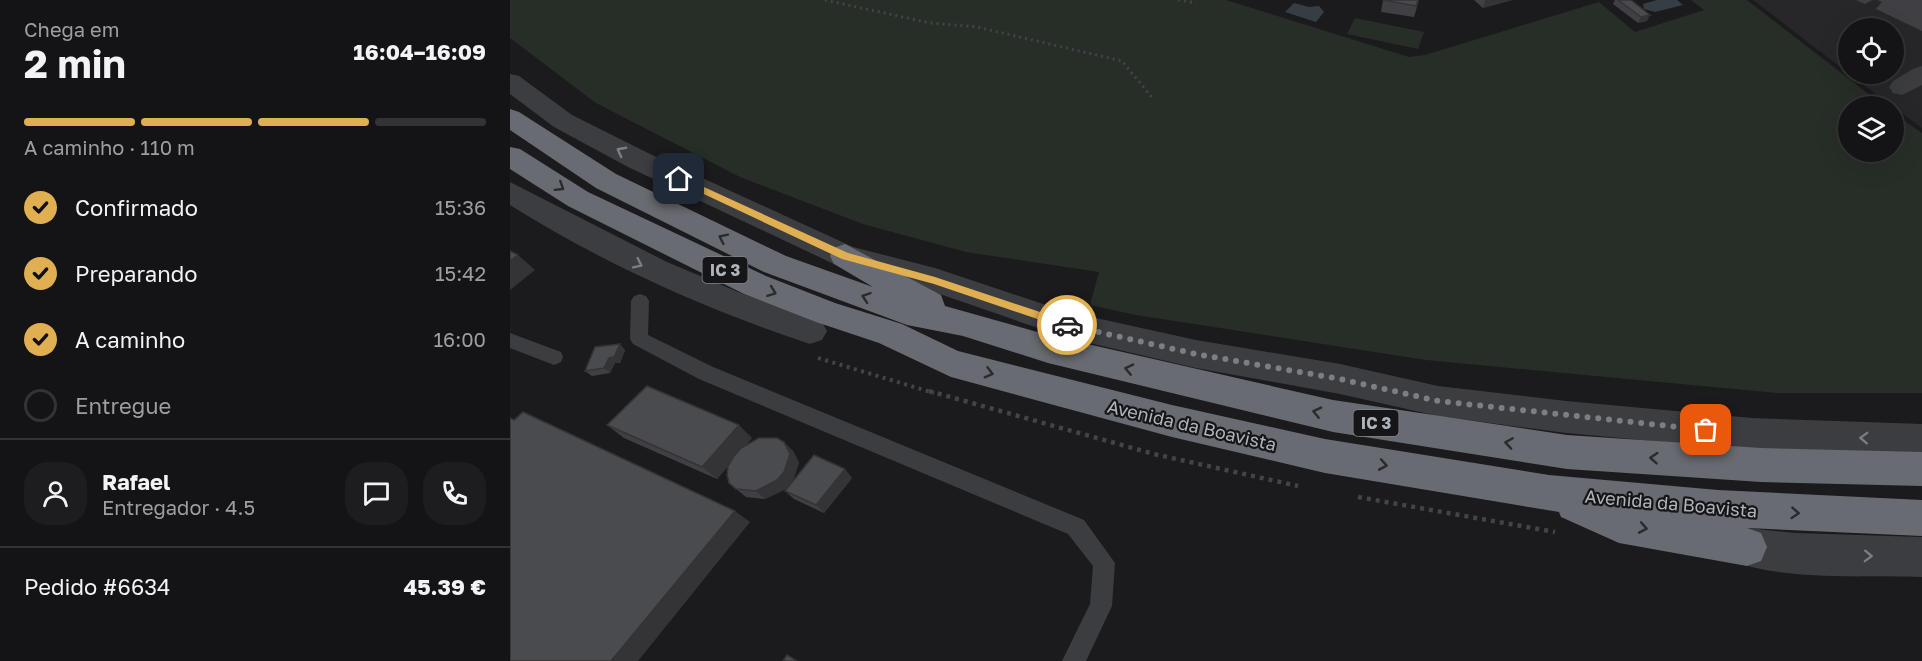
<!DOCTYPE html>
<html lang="pt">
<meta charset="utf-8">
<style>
body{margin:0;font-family:"Golos Text",sans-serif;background:#1d1d1f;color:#f1f3f6;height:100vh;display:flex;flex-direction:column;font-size:22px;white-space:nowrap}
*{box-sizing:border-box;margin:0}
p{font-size:20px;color:#9d9ea1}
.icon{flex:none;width:33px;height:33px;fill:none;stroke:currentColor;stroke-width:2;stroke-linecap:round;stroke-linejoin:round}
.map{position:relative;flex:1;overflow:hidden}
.side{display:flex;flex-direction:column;background:#141416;width:510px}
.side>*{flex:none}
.fabs{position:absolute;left:1328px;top:18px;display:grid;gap:12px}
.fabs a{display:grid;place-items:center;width:66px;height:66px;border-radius:50%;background:#141416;box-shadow:0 6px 24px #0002,0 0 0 2px #333335;font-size:30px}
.pin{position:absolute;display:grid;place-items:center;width:51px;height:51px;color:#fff;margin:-26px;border-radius:12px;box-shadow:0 3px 9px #0006}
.courier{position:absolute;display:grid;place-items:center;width:60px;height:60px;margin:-30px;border:4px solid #dfaf51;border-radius:50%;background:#fff;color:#222;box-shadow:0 2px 8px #0007}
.headline em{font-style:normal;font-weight:700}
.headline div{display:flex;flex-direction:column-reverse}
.headline{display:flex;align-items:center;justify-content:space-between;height:102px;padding:0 24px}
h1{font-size:39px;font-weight:700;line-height:45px}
.bar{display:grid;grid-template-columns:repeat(4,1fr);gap:9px 6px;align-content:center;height:72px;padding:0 24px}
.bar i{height:8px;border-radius:4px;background:#333335}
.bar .current{background:#dfaf51}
.bar p{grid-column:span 4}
.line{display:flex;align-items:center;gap:15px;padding:0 24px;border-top:2px solid #333335}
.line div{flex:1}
.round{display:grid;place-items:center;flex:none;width:63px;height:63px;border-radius:24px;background:#1d1d1f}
ol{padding:0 24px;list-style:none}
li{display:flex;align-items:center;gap:18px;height:66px}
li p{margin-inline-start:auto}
li .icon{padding:6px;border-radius:50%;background:#dfaf51;color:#111;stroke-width:4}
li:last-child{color:#9d9ea1}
li i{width:33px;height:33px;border:3px solid #333335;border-radius:50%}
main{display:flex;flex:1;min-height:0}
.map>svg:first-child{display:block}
.built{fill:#27272a}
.green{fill:#272e28}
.water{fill:#363e45}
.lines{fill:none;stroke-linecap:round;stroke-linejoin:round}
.path-far2{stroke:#424448;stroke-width:3;stroke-dasharray:2 4;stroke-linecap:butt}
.path-far1{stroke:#424448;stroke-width:4;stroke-dasharray:3 4.5;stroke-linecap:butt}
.path{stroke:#424448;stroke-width:4.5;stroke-dasharray:4 5;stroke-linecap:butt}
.lane{fill:#3c3d41;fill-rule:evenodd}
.street{fill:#3c3d41;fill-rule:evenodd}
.highway{fill:#696b72;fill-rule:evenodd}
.wall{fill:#404044}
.shaded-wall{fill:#343437}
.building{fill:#4a4b4f;stroke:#343437;stroke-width:1.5}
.oneway{stroke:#7b7e84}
.oneway2{stroke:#2b2b2e}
.route{fill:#dfaf51}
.done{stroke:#7b7e84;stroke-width:6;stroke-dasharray:0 10.8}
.labels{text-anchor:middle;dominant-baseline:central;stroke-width:4.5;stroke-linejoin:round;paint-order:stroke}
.shield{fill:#161618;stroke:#81848a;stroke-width:1.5}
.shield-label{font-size:16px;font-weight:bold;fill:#afb3bb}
.street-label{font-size:18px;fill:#afb3bb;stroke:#161618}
</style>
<main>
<section class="side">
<div class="headline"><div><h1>2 min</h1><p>Chega em</p></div><em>16:04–16:09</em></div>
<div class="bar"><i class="current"></i><i class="current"></i><i class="current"></i><i></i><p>A caminho · 110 m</p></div>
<ol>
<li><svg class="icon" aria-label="check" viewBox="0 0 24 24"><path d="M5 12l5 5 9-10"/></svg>Confirmado<p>15:36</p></li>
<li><svg class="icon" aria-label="check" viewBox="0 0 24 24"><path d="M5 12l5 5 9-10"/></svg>Preparando<p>15:42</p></li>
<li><svg class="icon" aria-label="check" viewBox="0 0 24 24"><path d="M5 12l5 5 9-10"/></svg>A caminho<p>16:00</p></li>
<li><i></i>Entregue</li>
</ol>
<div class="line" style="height:108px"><a class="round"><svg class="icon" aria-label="person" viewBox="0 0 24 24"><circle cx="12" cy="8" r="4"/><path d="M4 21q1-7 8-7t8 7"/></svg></a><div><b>Rafael</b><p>Entregador · 4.5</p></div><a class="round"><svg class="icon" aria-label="chat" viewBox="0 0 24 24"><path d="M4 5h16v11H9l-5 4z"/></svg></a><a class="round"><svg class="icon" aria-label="phone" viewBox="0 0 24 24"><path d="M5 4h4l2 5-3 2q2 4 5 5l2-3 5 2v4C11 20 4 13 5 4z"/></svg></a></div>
<div class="line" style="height:78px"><div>Pedido #6634</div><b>45.39 €</b></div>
</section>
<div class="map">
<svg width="1412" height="661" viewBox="0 0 1412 661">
<rect width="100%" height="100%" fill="#1b1b1d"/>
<path class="built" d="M1243,0H1412V128L1339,74H1383V28H1338V73Z"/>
<g class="green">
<path d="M0,0H716L899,57L915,55L1089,2L1125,32L1194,10L1181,0H1237L1374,106H1338V152H1383V113L1412,133V393H1267L916,360L626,315L580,305L589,272L456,252L353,224L230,177L86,103L0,38Z"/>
<path d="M845,18L914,32L908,49L837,34Z"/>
</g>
<g class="water">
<path d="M1147,0H1167L1173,5L1145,12L1134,9L1133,4Z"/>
<path d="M784,3L799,7L809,6L814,12L806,22L775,12Z"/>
</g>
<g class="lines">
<g class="path-far2">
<path d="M315,0L420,23L467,27L612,61L644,100"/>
<path d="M668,0L686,3"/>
</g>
<path class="path-far1" d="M308,358L424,393"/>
<g class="path">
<path d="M419,391L644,454L788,486"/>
<path d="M848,497L1045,532"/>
</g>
<g class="lane">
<path d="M130,294L136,296L139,301L138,335L203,367L574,520L605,563L602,606L576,661H552L580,604L583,566L558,534L189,379L123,344L120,339L121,301L124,296Z"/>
<path d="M0,333L51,352L53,357L51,362L44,365L0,348Z"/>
</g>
<g class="street">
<path d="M1412,66V85L1392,95L1383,93L1379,87L1383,81L1403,69Z"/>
<path d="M0,74L9,76L62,115L138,153L343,247L425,268L554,311L686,340L830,364L928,386L1056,401L1242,418L1412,424V456L1242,450L1056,433L928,416L830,394L686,368L554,337L421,291L324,264L118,167L44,127L0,94Z"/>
<path d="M0,182L157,262L233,294L312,322L317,331L312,340L300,344C195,309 94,264 0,205Z"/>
<path d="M1237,528L1285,533L1412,537V577C1357,575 1273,581 1223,561L1217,547L1223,533Z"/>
</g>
<g class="highway">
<path d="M0,109L9,112L106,174L276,256L363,287L324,264L320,256L324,248L335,244L431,295L435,306L538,335L823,400L1057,435L1251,448L1412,452V486L1251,482L1057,469L823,432L538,363L453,336L397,325L254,272L86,188L0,130Z"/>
<path d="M0,147L10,149L78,192L256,276L325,303L392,324L448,351L662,405L815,439L1039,475L1208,490L1412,500V536L1237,528L1251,533L1257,547L1251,561L1237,566L1109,543L1051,517L1049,512L815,473L662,437L441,377L369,343L306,322L234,294L58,206L0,169Z"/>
</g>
</g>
<g class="wall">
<path d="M873,0H909L904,17L871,12Z"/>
<path d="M964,0H1002L973,8Z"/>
<path d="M1105,0H1121L1137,21L1128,23L1103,4Z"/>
<path d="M1346,0H1362L1355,4Z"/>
<path d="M1367,0H1412V31L1366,9L1372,2Z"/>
<path d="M115,350L110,363H105L100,373L82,376L75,371Z"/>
<path d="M97,425L242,438L235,446L283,451L289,463L283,480L276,489L255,499L236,497L226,489L218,466L207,479L114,438Z"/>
<path d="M342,478L314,513L284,499L275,491Z"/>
</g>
<g class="shaded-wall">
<path d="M975,0H1002L973,8Z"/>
<path d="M1140,15L1137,21L1128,23L1131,17Z"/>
<path d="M8,255L25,270L0,290V261Z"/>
<path d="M110,344L115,350L110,363H105L100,373L94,368L99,358Z"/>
<path d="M229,425L242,438L207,479L192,467Z"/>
<path d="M274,442L283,451L289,463L283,480L276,489L255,499L246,491Z"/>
<path d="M335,469L342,478L314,513L306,505Z"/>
<path d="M225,511L240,522L128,661H101Z"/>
</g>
<g class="building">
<path d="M873,0H908L906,6Z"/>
<path d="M1108,0H1121L1140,15L1131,17Z"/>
<path d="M0,251L8,255L0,261Z"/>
<path d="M110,344L104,357L99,358L94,368L75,371L85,347Z"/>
<path d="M137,386L229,425L192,467L97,425Z"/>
<path d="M13,412L225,511L101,661H0V418L4,420Z"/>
<path d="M249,438H267L274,442L280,454L274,472L267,480L246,491L226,489L219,483L217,475L218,466L224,456L231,448Z"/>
<path d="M304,455L335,469L306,505L275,491Z"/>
<path d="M277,655L287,661H273Z"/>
</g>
<defs><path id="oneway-chevron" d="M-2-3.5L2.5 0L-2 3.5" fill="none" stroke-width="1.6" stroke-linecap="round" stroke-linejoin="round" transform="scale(1.5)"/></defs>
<g class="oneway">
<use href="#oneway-chevron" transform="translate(111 151) rotate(-152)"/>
<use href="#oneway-chevron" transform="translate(128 264) rotate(26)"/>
<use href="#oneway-chevron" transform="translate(1354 438) rotate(-178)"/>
<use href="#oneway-chevron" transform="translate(1358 556) rotate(2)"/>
</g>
<g class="oneway2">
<use href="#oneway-chevron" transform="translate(50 187) rotate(32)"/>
<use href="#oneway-chevron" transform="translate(213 238) rotate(-154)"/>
<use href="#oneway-chevron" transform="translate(262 292) rotate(21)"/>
<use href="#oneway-chevron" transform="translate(356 297) rotate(-161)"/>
<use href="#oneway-chevron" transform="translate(619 369) rotate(-167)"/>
<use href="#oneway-chevron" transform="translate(479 373) rotate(15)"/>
<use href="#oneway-chevron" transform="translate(807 412) rotate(-167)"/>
<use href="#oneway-chevron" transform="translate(999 443) rotate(-171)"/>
<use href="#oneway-chevron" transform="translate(1144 458) rotate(-176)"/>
<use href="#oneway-chevron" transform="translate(873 465) rotate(10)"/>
<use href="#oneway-chevron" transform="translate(1285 513) rotate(4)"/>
<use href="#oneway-chevron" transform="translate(1133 528) rotate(10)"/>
</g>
<path class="route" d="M166,177H172L338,253L425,277L560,322L562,325L557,329L424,284L332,259L166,181Z"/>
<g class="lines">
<path class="done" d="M557,325L686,354L830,379L928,401L1196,430"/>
</g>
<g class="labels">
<g class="shield">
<rect x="192.5" y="257" width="45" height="26" rx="4.5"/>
<rect x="843.5" y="410" width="45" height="26" rx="4.5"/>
</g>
<g class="shield-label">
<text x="215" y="270">IC 3</text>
<text x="866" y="423">IC 3</text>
</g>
<g class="street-label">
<text transform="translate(682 425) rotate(13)">Avenida da Boavista</text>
<text transform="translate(1161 503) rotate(5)">Avenida da Boavista</text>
</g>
</g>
</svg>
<div class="fabs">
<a><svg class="icon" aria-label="locate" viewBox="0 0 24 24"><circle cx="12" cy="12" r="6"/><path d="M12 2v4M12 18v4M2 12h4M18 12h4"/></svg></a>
<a><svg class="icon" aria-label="layers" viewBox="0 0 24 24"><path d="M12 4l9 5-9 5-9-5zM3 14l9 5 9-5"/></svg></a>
</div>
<div class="pin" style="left:1196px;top:430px;background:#ea580c"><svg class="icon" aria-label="bag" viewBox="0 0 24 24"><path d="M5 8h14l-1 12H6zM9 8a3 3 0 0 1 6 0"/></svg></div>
<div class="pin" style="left:169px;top:179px;background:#1f2937"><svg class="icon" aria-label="home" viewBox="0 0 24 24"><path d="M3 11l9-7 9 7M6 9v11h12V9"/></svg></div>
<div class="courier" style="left:557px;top:325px"><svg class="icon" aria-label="car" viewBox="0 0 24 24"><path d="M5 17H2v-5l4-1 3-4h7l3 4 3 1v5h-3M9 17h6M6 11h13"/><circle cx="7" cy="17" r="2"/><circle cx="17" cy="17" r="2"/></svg></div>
</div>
</main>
